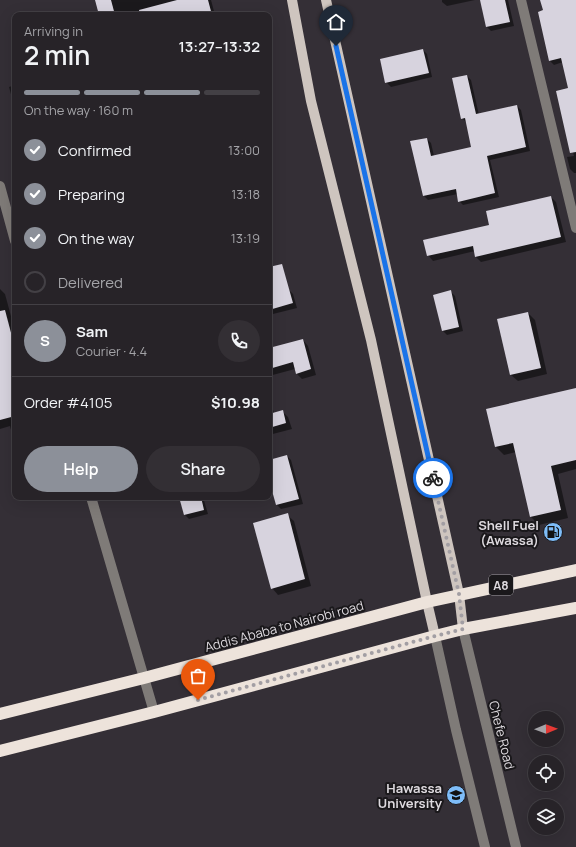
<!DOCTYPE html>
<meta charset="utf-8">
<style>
body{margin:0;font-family:Manrope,sans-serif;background:#332f34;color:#f1f3f6;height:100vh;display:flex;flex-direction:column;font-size:15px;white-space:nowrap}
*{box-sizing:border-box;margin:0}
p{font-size:13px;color:#a4a4a8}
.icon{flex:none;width:22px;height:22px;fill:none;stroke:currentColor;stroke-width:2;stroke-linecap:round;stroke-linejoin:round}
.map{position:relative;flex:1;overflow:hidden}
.panel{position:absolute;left:12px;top:12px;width:260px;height:488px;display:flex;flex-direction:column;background:#272328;border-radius:8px;box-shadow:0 4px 16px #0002,0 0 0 1px #434045}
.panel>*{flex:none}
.needle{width:26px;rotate:89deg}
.buttons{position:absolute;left:528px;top:711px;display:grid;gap:8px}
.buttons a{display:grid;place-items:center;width:36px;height:36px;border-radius:50%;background:#272328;box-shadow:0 4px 16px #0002,0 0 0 1px #434045;font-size:20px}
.pin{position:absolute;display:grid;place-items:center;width:34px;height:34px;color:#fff;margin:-41px -17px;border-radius:50% 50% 50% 0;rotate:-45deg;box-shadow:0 0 4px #0007}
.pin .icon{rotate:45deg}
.courier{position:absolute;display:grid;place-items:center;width:40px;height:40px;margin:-20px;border:3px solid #1a73e8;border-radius:50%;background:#fff;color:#222;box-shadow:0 1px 5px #0007}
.headline em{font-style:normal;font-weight:600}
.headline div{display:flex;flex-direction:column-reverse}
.headline{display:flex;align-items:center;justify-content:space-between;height:68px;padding:0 12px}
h1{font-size:26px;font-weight:600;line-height:30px}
.bar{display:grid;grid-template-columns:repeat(4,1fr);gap:6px 4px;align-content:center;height:48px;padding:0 12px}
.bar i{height:5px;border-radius:3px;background:#434045}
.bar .on{background:#8c9099}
.bar p{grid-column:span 4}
.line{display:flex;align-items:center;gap:10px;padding:0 12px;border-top:1px solid #434045}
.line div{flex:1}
.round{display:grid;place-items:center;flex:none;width:42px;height:42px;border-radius:21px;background:#332f34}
ol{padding:0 12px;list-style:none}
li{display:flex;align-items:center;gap:12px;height:44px}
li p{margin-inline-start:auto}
li .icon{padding:4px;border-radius:50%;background:#8c9099;color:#fff;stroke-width:4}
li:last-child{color:#a4a4a8}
li i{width:22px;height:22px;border:2px solid #434045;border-radius:50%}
.primary-button{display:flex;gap:8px;margin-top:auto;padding:8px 12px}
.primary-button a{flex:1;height:46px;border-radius:24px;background:#8c9099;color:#fff;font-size:16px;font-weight:600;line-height:46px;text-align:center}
.primary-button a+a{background:#332f34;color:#f1f3f6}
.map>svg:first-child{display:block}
.shadow{fill:#0007}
.building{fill:#d7d3de}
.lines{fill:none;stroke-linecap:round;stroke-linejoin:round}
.minor{stroke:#7f7b78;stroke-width:10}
.major{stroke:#cec5bf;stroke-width:10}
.highway{stroke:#ede3db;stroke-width:12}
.done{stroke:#a29ea3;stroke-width:4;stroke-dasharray:0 7.2}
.route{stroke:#1a73e8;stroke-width:5}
.labels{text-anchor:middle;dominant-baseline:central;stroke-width:4;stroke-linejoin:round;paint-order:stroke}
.shield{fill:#1a181b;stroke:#a29fa4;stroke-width:1}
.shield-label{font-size:12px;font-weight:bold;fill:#ddd9de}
.poi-label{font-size:13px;font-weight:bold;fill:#ddd9de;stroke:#1a181b;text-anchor:end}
.street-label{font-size:13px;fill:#ddd9de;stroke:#1a181b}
</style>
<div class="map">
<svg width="576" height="847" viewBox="0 0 576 847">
<rect width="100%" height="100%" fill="#342f36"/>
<g class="shadow">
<path d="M96,0H211L215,15H100Z"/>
<path d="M442,0H475L447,6L442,2Z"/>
<path d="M481,0H508L514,26L491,31L487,27Z"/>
<path d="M542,0H576V173H574L570,169L567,157L574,156L568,130L569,89L563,62L554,65L550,61L544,11Z"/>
<path d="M423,50L427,54L432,77L391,87L386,82Z"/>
<path d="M467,76L471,80L479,115L517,106L521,110L530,151L490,160L499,197L463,205L459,201L458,194L428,200L424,196L411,142L427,139L431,143L434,156L473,148L467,123L462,118Z"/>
<path d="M15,85V116L13,110L15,109L9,87Z"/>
<path d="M551,197L556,202L566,242L481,262L476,257L475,251L433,261L428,255Z"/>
<path d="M0,289L5,294L15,331V445L10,426L0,429Z"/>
<path d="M289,290L293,294L297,308L269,315V295Z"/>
<path d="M450,291L455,296L463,331L447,335L443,331Z"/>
<path d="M528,313L535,320L547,374L518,381L511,375Z"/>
<path d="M303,340L308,346L316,375L302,379L296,373L295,369L269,376V349Z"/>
<path d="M576,389V469L558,474L568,518L539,525L531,517L516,452L504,455L496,447Z"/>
<path d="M269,397L274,413L282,411L288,417L292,429L269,435Z"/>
<path d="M287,456L291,460L303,504L281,509L277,505L269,476V461Z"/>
<path d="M180,497H203L208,514L189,519L185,515Z"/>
<path d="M287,515L294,521L311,586L278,595L272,588Z"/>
</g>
<g class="building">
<path d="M95,0H111L115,15H99Z"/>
<path d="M177,0H208L212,15H140L139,10Z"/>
<path d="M480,0H505L510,22L486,27Z"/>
<path d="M540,0H576V152L570,153L556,91L568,88L561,58L549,61L538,12L543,10Z"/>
<path d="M423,49L429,73L385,83L380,59Z"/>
<path d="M467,75L476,114L517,105L526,147L487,156L495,193L458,202L456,189L423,196L410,141L427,138L431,156L471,147L465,118L461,119L452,78Z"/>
<path d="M551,196L561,237L475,257L473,246L427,256L423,240L489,225L486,211Z"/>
<path d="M282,264L293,303L269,310V267Z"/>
<path d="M451,290L459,327L442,331L433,295Z"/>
<path d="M5,310L15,348V416L0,420V311Z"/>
<path d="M528,312L541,368L510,375L497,319Z"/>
<path d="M303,339L311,369L296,374L293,362L269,369V348Z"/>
<path d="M576,388V460L551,466L561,510L530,517L513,443L495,447L486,409Z"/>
<path d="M283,410L286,423L269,428V414Z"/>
<path d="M287,455L299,499L276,505L269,480V460Z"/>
<path d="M179,497H201L204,510L184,515Z"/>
<path d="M288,513L305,579L271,589L253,523Z"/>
</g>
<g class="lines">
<g class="minor">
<path d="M521,0L576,228"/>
<path d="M0,186L15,241"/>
<path d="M91,497L154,712"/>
<path d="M463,629L516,847"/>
<path d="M435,636L456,730L485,847"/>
</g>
<g class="major">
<path d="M292,0L311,101L371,340L427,602L435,636"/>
<path d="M326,0L459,594L463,629"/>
</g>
<g class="highway">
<path d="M0,714L144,678L427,602L576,570"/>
<path d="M0,751L154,712L435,636L463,629L576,608"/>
</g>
</g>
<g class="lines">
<path class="done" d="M198,700L435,636L463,629L459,594L433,478"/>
<path class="route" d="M336,46L433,478"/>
</g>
<defs>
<g id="fuel-disc" transform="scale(1)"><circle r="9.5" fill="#7ebdf9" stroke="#1a181b"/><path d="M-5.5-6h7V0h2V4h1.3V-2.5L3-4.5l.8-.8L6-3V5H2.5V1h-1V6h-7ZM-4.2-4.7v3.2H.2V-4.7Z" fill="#111"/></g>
<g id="university-disc" transform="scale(1)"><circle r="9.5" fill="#7ebdf9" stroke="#1a181b"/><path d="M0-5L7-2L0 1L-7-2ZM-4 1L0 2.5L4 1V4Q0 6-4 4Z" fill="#111"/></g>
</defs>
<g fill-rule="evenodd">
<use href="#fuel-disc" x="553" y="532"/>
<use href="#university-disc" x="456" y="795"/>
</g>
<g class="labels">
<rect class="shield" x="489" y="575" width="24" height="20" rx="3"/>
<g class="shield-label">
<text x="501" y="585">A8</text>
</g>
<g class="poi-label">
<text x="539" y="525">Shell Fuel<tspan x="539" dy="15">(Awassa)</tspan></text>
<text x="442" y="788">Hawassa<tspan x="442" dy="15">University</tspan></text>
</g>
<g class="street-label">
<text transform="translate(284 626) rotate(-15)">Addis Ababa to Nairobi road</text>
<text transform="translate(502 735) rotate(76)">Chefe Road</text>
</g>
</g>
</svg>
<div class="buttons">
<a><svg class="needle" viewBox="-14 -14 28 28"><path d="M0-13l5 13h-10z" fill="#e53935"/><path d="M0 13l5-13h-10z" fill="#a4a4a8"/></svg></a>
<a><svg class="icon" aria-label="locate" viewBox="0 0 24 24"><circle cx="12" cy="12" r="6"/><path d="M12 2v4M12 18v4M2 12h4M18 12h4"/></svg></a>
<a><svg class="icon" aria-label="layers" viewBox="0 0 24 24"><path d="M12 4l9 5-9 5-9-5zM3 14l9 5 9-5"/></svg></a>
</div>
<div class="pin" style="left:198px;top:700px;background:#ea580c"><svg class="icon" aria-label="bag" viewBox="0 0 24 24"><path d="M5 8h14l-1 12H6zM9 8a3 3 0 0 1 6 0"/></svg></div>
<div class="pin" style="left:336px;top:46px;background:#1f2937"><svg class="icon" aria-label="home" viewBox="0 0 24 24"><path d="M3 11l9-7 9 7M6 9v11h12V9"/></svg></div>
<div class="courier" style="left:433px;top:478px"><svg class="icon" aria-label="bike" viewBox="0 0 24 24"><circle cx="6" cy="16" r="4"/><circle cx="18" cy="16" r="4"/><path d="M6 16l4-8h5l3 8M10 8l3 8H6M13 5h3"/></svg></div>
<section class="panel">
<div class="headline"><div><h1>2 min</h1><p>Arriving in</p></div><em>13:27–13:32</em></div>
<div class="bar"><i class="on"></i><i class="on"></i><i class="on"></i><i></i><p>On the way · 160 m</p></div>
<ol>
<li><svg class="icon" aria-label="check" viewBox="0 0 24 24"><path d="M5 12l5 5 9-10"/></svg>Confirmed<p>13:00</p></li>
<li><svg class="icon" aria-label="check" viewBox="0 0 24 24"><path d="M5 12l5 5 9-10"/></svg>Preparing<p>13:18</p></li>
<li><svg class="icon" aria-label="check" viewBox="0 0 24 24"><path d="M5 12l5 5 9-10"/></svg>On the way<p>13:19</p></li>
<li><i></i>Delivered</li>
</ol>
<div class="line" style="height:72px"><b class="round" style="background:#8c9099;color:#fff">S</b><div><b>Sam</b><p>Courier · 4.4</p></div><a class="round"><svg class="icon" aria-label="phone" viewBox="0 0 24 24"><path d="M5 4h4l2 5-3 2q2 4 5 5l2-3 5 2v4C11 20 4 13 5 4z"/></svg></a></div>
<div class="line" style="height:52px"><div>Order #4105</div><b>$10.98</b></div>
<div class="primary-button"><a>Help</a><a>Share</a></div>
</section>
</div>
